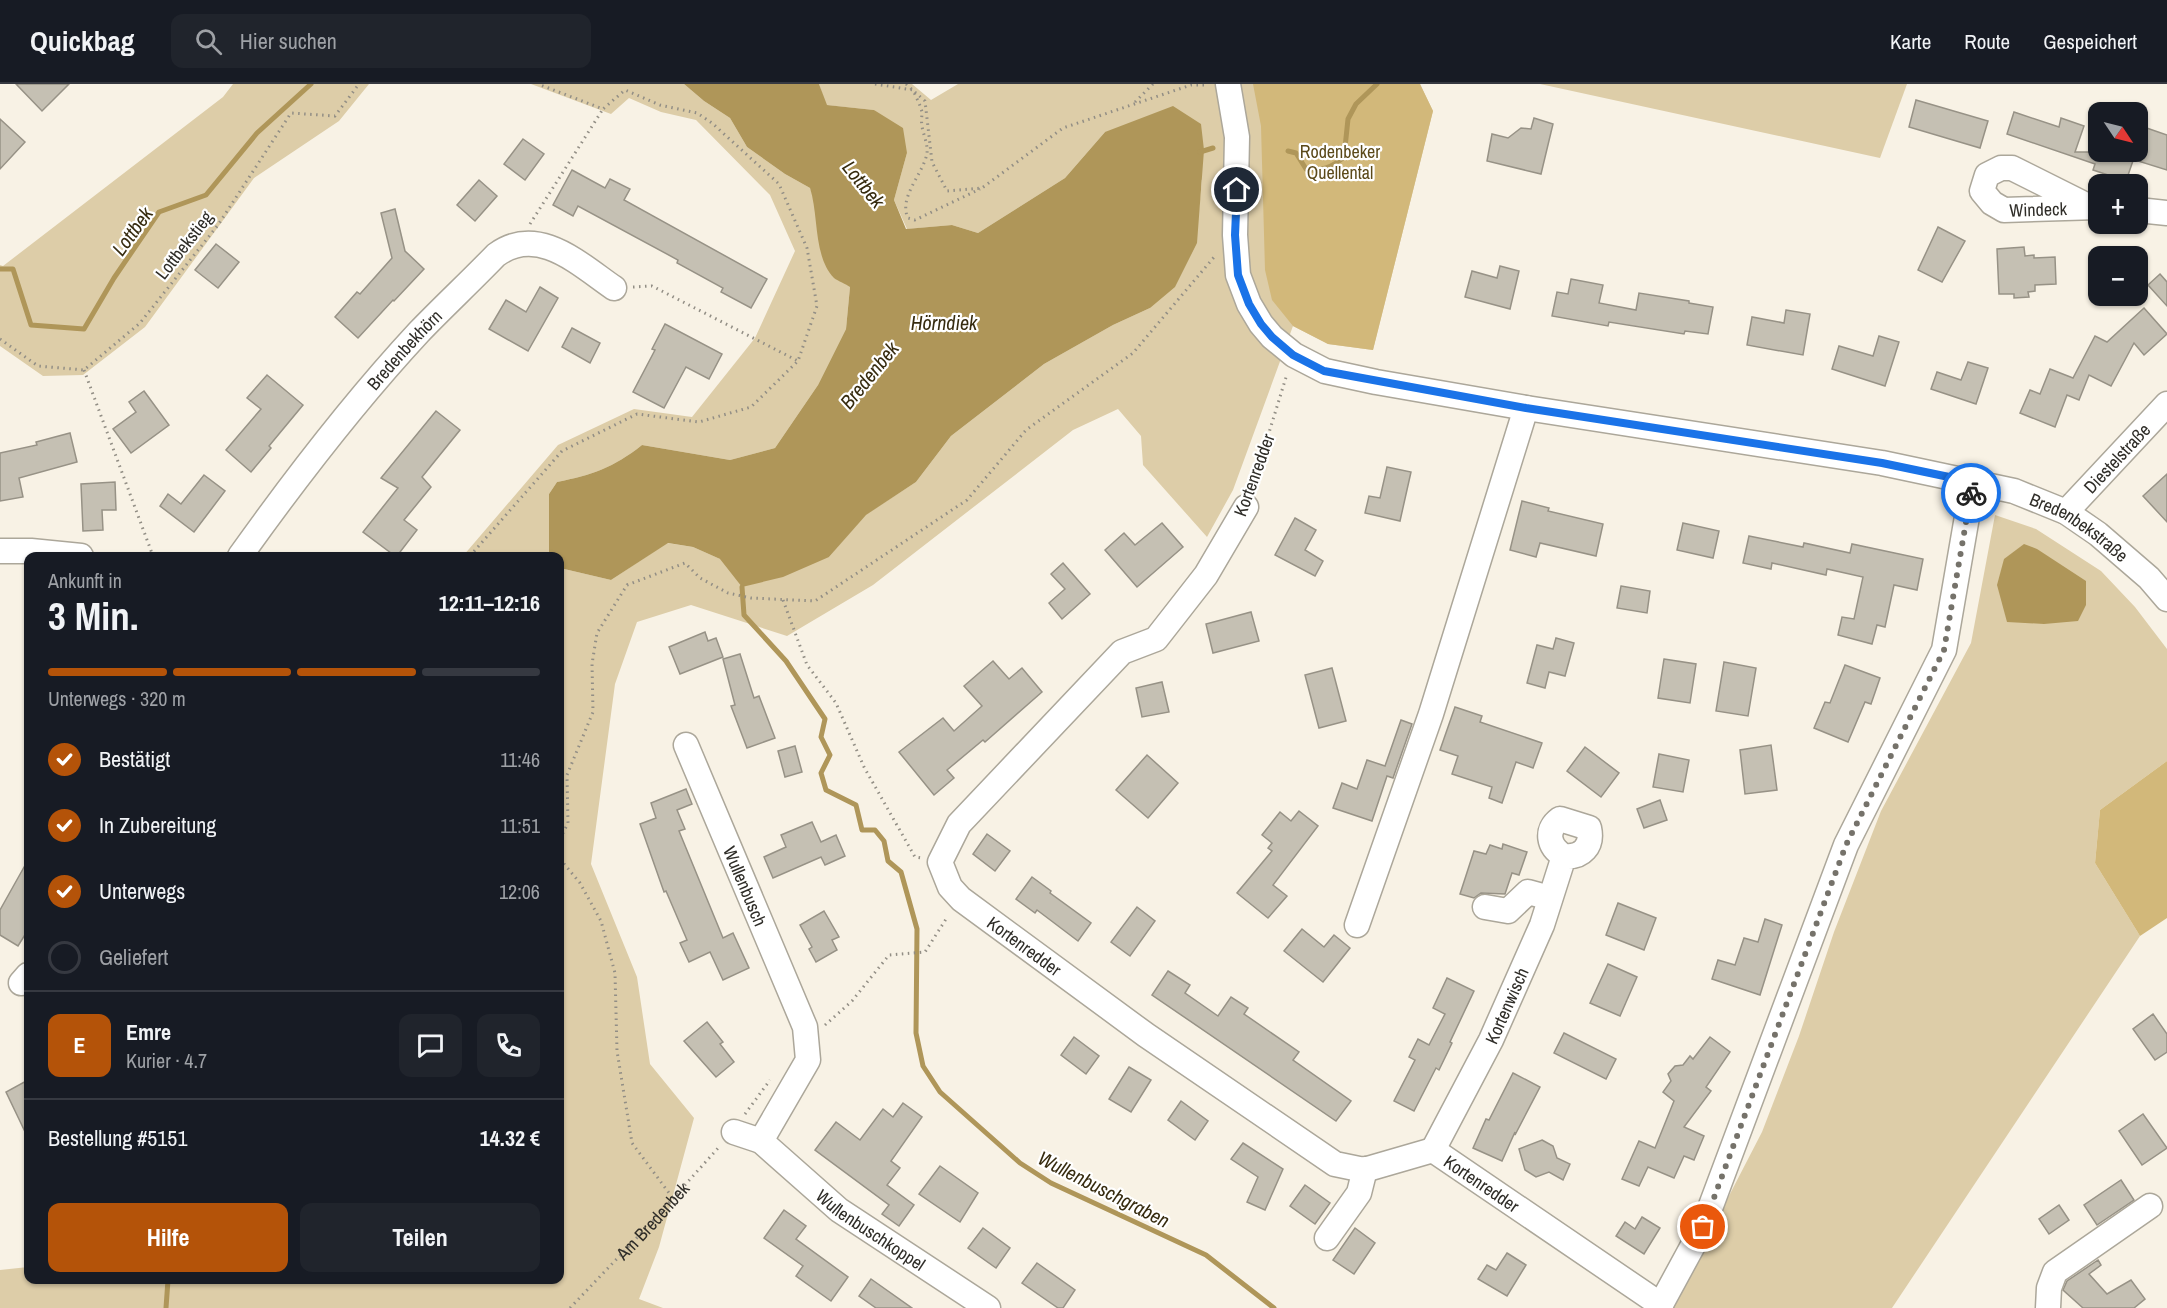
<!DOCTYPE html>
<html lang="de">
<meta charset="utf-8">
<style>
body{margin:0;font-family:"Archivo Narrow",sans-serif;background:#20242c;color:#f1f3f6;height:100vh;display:flex;flex-direction:column;font-size:22px;white-space:nowrap}
*{box-sizing:border-box;margin:0}
p{font-size:20px;color:#9ea1a6}
.icon{flex:none;width:33px;height:33px;fill:none;stroke:currentColor;stroke-width:2;stroke-linecap:round;stroke-linejoin:round}
.map{position:relative;flex:1;overflow:hidden}
.details{position:absolute;left:24px;top:468px;width:540px;height:732px;display:flex;flex-direction:column;background:#171b24;border-radius:12px;box-shadow:0 2px 4px #0004}
.details>*{flex:none}
.needle{width:39px;rotate:125deg}
.buttons{position:absolute;left:2088px;top:18px;display:grid;gap:12px}
.buttons a{display:grid;place-items:center;width:60px;height:60px;border-radius:12px;background:#171b24;box-shadow:0 2px 4px #0004;font-size:30px}
.pin{position:absolute;display:grid;place-items:center;width:51px;height:51px;color:#fff;margin:-26px;border:3px solid #fff;border-radius:50%;box-shadow:0 2px 6px #0007}
.courier{position:absolute;display:grid;place-items:center;width:60px;height:60px;margin:-30px;border:4px solid #1a73e8;border-radius:50%;background:#fff;color:#222;box-shadow:0 2px 8px #0007}
.summary em{font-style:normal;font-weight:800}
.summary div{display:flex;flex-direction:column-reverse}
.summary{display:flex;align-items:center;justify-content:space-between;height:102px;padding:0 24px}
h1{font-size:39px;font-weight:800;line-height:45px}
.bar{display:grid;grid-template-columns:repeat(4,1fr);gap:9px 6px;align-content:center;height:72px;padding:0 24px}
.bar i{height:8px;border-radius:4px;background:#363941}
.bar .on{background:#b45309}
.bar p{grid-column:span 4}
.line{display:flex;align-items:center;gap:15px;padding:0 24px;border-top:2px solid #363941}
.line div{flex:1}
.round{display:grid;place-items:center;flex:none;width:63px;height:63px;border-radius:12px;background:#20242c}
ol{padding:0 24px;list-style:none}
li{display:flex;align-items:center;gap:18px;height:66px}
li p{margin-inline-start:auto}
li .icon{padding:6px;border-radius:50%;background:#b45309;color:#fff;stroke-width:4}
li:last-child{color:#9ea1a6}
li i{width:33px;height:33px;border:3px solid #363941;border-radius:50%}
.action{display:flex;gap:12px;margin-top:auto;padding:12px 24px}
.action a{flex:1;height:69px;border-radius:12px;background:#b45309;color:#fff;font-size:24px;font-weight:800;line-height:69px;text-align:center}
.action a+a{background:#20242c;color:#f1f3f6}
header{display:flex;align-items:center;gap:36px;box-sizing:border-box;height:84px;padding:0 30px;background:#171b24;border-bottom:2px solid #363941}
header strong{font-size:28px}
nav{display:flex;gap:33px;margin-inline-start:auto;font-size:21px}
.search{width:420px;height:54px;background:#20242c;display:flex;align-items:center;gap:15px;box-sizing:border-box;padding:0 21px;border-radius:12px;color:#9ea1a6;font-size:22px}
.map>svg:first-child{display:block}
.green{fill:#ddcda8}
.forest{fill:#d2b87a}
.water{fill:#af9659}
.lines{fill:none;stroke-linecap:round;stroke-linejoin:round}
.stream{stroke:#af9659;stroke-width:5}
.building{fill:#c5c0b3;stroke:#979286;stroke-width:1.5}
.minor-casing{stroke:#aca79a;stroke-width:27}
.path{stroke:#928e85;stroke-width:3;stroke-dasharray:1.5 4.5;stroke-linecap:butt}
.minor{stroke:#fff;stroke-width:24}
.done{stroke:#75726a;stroke-width:6;stroke-dasharray:0 10.8}
.route{stroke:#1a73e8;stroke-width:8}
.labels{text-anchor:middle;dominant-baseline:central;stroke-width:4.5;stroke-linejoin:round;paint-order:stroke}
.park-label{font-size:18px;fill:#5b4919;stroke:#fff}
.street-label{font-size:18px;fill:#2f2d28;stroke:#fff}
.water-label{font-size:20px;font-style:italic;fill:#362b0f;stroke:#fff}
</style>
<header>
<strong>Quickbag</strong>
<div class="search"><svg class="icon" aria-label="search" viewBox="0 0 24 24"><circle cx="10" cy="10" r="6"/><path d="M15 15l6 6"/></svg>Hier suchen</div>
<nav><a>Karte</a><a>Route</a><a>Gespeichert</a></nav>
</header>
<div class="map">
<svg width="2167" height="1224" viewBox="0 0 2167 1224">
<rect width="100%" height="100%" fill="#f8f2e5"/>
<g class="green">
<path d="M233,0H369L339,37L254,94L145,243L83,291L43,292L0,262V181L3,182L223,13Z"/>
<path d="M531,0H684L704,17L730,34L747,63L785,90L810,104L850,203L846,245L818,301L775,364L730,376L642,361C613,384 592,391 557,398L549,410V472H463L558,361L634,325L692,333L755,254L795,167L770,111L696,36L661,28L629,14L611,30Z"/>
<path d="M819,0H912L931,16L958,0H1420L1433,27L1373,266L1328,260L1293,242L1233,406L1207,453L1143,381L1141,352L1118,325L1073,346L873,501L787,552L691,521L637,538L615,600L591,780L637,893L650,980L694,1034L659,1163L639,1215L663,1224H0V1186L28,1183V1196H560V484L611,496L667,459L693,463L720,475L829,473L865,431L916,398L951,352L1044,280L1113,241L1150,224L1199,125L1202,96L1105,48L1065,94L978,149L952,141L907,145L894,116L907,69L874,26L826,21Z"/>
<path d="M1540,0H1907L1880,74Z"/>
<path d="M1995,431L2036,445L2101,487L2135,523L2167,565V677L2100,726L2095,779L2140,852L1892,1224H1671L1762,1048L1799,952L1834,848L1881,727L1971,559Z"/>
</g>
<g class="forest">
<path d="M1253,0H1420L1433,27L1373,266L1328,260L1293,242L1272,216L1265,186L1261,42Z"/>
<path d="M2167,677V834L2140,852L2095,779L2100,726Z"/>
</g>
<g class="water">
<path d="M684,0H819L827,21L874,26L903,44L907,69L894,116L906,145L952,141L978,149L1065,94L1105,48L1173,22L1201,40L1204,66L1197,159L1175,203L1150,224L1113,241L1044,280L951,352L916,398L866,431L829,473L783,493L742,503L720,475L693,463L668,459L611,496L560,484V472H549V410L557,398C592,391 613,384 642,361L730,376L775,364L818,301L846,245L850,203C846,200 838,197 834,194C813,172 819,132 810,104L785,90L747,63L730,34L704,17Z"/>
<path d="M2024,460L2037,465L2086,497V521L2078,537L2044,540L2007,538L1997,501L2004,475Z"/>
</g>
<g class="lines">
<g class="stream">
<path d="M1288,67L1296,69L1306,85C1319,89 1334,82 1344,73L1348,35L1356,20L1377,0"/>
<path d="M1200,68L1213,64"/>
<path d="M0,185H13L31,241L84,245L114,194L159,128L206,111L257,49L311,0"/>
<path d="M742,503L744,531L786,577L825,635L821,653L830,671L821,689L826,706L856,721L862,746H875L884,757L888,777L901,788L917,845L916,949L923,982L940,1008L1020,1079L1051,1099L1206,1171L1274,1224"/>
<path d="M166,1224L168,1196"/>
</g>
</g>
<g class="building">
<path d="M16,0H69L42,27Z"/>
<path d="M1916,16L1988,37L1980,64L1909,43Z"/>
<path d="M2014,28L2059,43L2061,34L2084,42L2075,68H2136L2126,97L2093,86L2095,80L2007,50Z"/>
<path d="M1534,34L1553,40L1541,90L1487,77L1492,50L1508,54L1521,44L1531,45Z"/>
<path d="M0,35L25,58L0,85Z"/>
<path d="M2138,41L2167,51V86L2138,77Z"/>
<path d="M523,55L544,70L525,96L504,80Z"/>
<path d="M572,86L605,104L610,95L630,105L624,116L767,195L751,224L721,208L723,204L677,179L678,176L578,122L573,132L553,121Z"/>
<path d="M479,96L497,112L475,137L457,121Z"/>
<path d="M395,125L405,167L424,185L394,217L393,216L358,254L335,233L357,208L360,210L392,174L381,129Z"/>
<path d="M1938,143L1965,157L1942,198L1918,186Z"/>
<path d="M216,160L239,178L218,204L195,186Z"/>
<path d="M2024,163L2025,172L2034,171V174L2055,173L2056,200L2035,201V207L2028,208L2029,213L2014,214V210H1999L1997,165Z"/>
<path d="M1500,182L1519,187L1510,225L1465,213L1472,187L1497,194Z"/>
<path d="M2160,190L2167,198V222L2148,201Z"/>
<path d="M1571,195L1603,201L1599,219L1636,226L1639,209L1689,217V219L1713,223L1708,250L1685,247L1684,250L1609,238L1608,242L1552,232L1557,208L1568,210Z"/>
<path d="M540,203L558,214L528,267L489,245L506,216L526,228Z"/>
<path d="M2144,224L2167,250L2144,271L2134,259L2111,302L2089,291L2079,316L2067,311L2055,343L2020,329L2030,306L2040,310L2050,285L2073,294L2095,252L2107,258Z"/>
<path d="M1786,226L1810,230L1803,271L1747,261L1752,233L1784,239Z"/>
<path d="M665,240L722,270L709,295L686,283L664,324L633,308L655,266L652,265Z"/>
<path d="M572,244L600,259L590,279L562,263Z"/>
<path d="M1879,252L1899,258L1885,302L1832,285L1839,262L1873,272Z"/>
<path d="M1968,278L1988,284L1976,320L1931,305L1937,288L1961,296Z"/>
<path d="M267,291L303,321L269,362L271,364L251,388L226,366L261,325L247,314Z"/>
<path d="M144,307L169,341L131,369L113,345L136,328L129,318Z"/>
<path d="M436,327L460,346L422,393L431,403L404,436L417,446L397,472H395L363,448L398,404L381,394Z"/>
<path d="M70,349L77,378L19,394L23,413L0,417V369L37,361L36,358Z"/>
<path d="M1387,383L1411,388L1400,437L1365,429L1369,412L1380,414Z"/>
<path d="M2167,390V438L2143,412Z"/>
<path d="M204,391L225,407L194,448L160,422L168,410L181,420Z"/>
<path d="M115,398L116,426H102L103,446L83,447L81,400Z"/>
<path d="M1522,417L1549,424L1548,427L1603,440L1596,472L1540,459L1536,473L1510,466Z"/>
<path d="M1295,434L1316,446L1305,466L1323,477L1315,492L1275,471Z"/>
<path d="M1162,439L1183,463L1137,503L1105,466L1124,449L1135,461Z"/>
<path d="M1683,439L1719,447L1713,474L1677,466Z"/>
<path d="M1749,452L1803,463L1804,459L1850,469L1852,460L1923,475L1917,506L1894,501L1885,543L1877,541L1872,560L1838,551L1842,533L1854,535L1863,493L1827,485L1826,491L1772,479L1771,485L1743,479Z"/>
<path d="M1063,479L1090,510L1062,535L1049,519L1065,505L1051,490Z"/>
<path d="M1621,502L1650,507L1647,529L1617,524Z"/>
<path d="M1251,528L1259,557L1213,569L1206,540Z"/>
<path d="M705,548L708,557L716,554L723,573L680,590L669,563Z"/>
<path d="M1556,554L1574,559L1565,592L1549,588L1545,604L1527,599L1537,561L1553,565Z"/>
<path d="M740,570L754,614L759,612L775,654L747,664L731,622L735,621L723,575Z"/>
<path d="M1664,575L1696,580L1690,619L1658,614Z"/>
<path d="M993,577L1009,595L1022,584L1042,608L985,658L983,656L947,686L954,694L934,711L899,668L943,634L954,647L982,622L964,602Z"/>
<path d="M1724,578L1756,584L1748,632L1716,627Z"/>
<path d="M1845,581L1880,594L1871,620L1865,618L1848,658L1814,644L1825,618L1830,619Z"/>
<path d="M1332,584L1346,637L1319,644L1305,591Z"/>
<path d="M1162,598L1169,628L1142,633L1136,604Z"/>
<path d="M1455,623L1482,632L1480,638L1542,659L1533,684L1516,678L1502,719L1489,714L1492,703L1452,690L1458,672L1440,666Z"/>
<path d="M1401,636L1412,640L1393,694L1387,692L1372,737L1333,724L1342,699L1357,705L1367,676L1385,682Z"/>
<path d="M1771,661L1777,706L1745,710L1740,666Z"/>
<path d="M795,662L802,688L785,693L778,667Z"/>
<path d="M1585,663L1619,689L1601,713L1567,687Z"/>
<path d="M1659,670L1689,676L1683,708L1653,703Z"/>
<path d="M1147,671L1178,699L1148,734L1116,706Z"/>
<path d="M686,705L692,720L677,726L685,745L679,747L723,854L733,849L749,884L723,896L710,868L689,878L680,859L687,856L666,807L664,808L640,740L656,734L651,719Z"/>
<path d="M1660,716L1667,736L1644,744L1637,725Z"/>
<path d="M1299,727L1318,742L1273,801L1287,812L1268,834L1237,809L1272,767L1268,764L1272,759L1262,751L1280,728L1291,737Z"/>
<path d="M812,738L821,758L836,751L845,772L825,781L821,773L773,794L764,773L786,763L781,751Z"/>
<path d="M987,750L1010,767L995,787L973,770Z"/>
<path d="M1503,760L1527,768L1519,791L1512,789L1505,810L1481,809L1474,814L1460,810L1474,767L1486,770L1490,761L1502,765Z"/>
<path d="M28,776V846L18,862L0,851V826Z"/>
<path d="M1032,793L1051,807L1050,809L1091,839L1078,857L1037,826L1035,829L1016,815Z"/>
<path d="M1618,819L1656,834L1644,866L1606,851Z"/>
<path d="M1137,823L1155,837L1130,872L1111,858Z"/>
<path d="M824,827L839,853L832,856L837,866L816,878L809,865L812,863L800,841Z"/>
<path d="M1765,835L1782,841L1760,911L1712,895L1718,876L1735,881L1744,854L1758,858Z"/>
<path d="M1302,845L1324,863L1334,851L1350,864L1323,898L1284,867Z"/>
<path d="M1608,880L1637,893L1620,932L1590,919Z"/>
<path d="M1168,887L1190,901L1185,909L1218,932L1231,913L1248,924L1244,930L1299,968L1293,976L1351,1017L1336,1037L1152,911Z"/>
<path d="M1447,894L1474,907L1450,958L1452,959L1439,986L1436,984L1414,1027L1394,1017L1415,976L1409,973L1418,955L1429,961L1445,930L1433,924Z"/>
<path d="M2153,930L2167,950V968L2155,976L2133,945Z"/>
<path d="M707,938L723,958L720,960L734,978L716,993L684,957Z"/>
<path d="M1564,949L1616,975L1606,995L1554,969Z"/>
<path d="M1074,953L1099,972L1086,990L1061,971Z"/>
<path d="M1710,953L1730,968L1706,1003L1711,1007L1684,1043L1704,1052L1694,1076L1684,1072L1674,1094L1648,1083L1639,1102L1622,1095L1639,1057L1655,1064L1674,1017L1663,1008L1671,997L1668,990L1675,982L1683,981L1690,972L1693,975Z"/>
<path d="M1129,983L1151,996L1131,1028L1109,1015Z"/>
<path d="M1513,989L1540,1003L1515,1051V1048L1502,1077L1473,1064L1486,1035L1489,1036Z"/>
<path d="M28,996V1054L6,1008Z"/>
<path d="M1181,1017L1208,1037L1195,1056L1168,1036Z"/>
<path d="M903,1019L922,1033L891,1077L900,1084L887,1101L914,1121L899,1142L882,1130L889,1121L815,1066L836,1038L860,1056L883,1025L893,1033Z"/>
<path d="M2143,1030L2167,1064L2142,1081L2119,1047Z"/>
<path d="M1542,1056L1553,1062L1557,1074L1570,1080L1563,1096L1549,1088L1536,1093L1525,1086L1519,1065Z"/>
<path d="M1243,1059L1283,1085L1265,1126L1247,1118L1258,1093L1231,1075Z"/>
<path d="M940,1082L978,1109L960,1138L919,1110Z"/>
<path d="M2121,1096L2134,1116L2097,1141L2084,1121Z"/>
<path d="M1305,1101L1330,1119L1315,1140L1290,1122Z"/>
<path d="M2059,1121L2069,1136L2049,1150L2039,1135Z"/>
<path d="M784,1126L806,1142L796,1155L848,1193L831,1217L796,1192L803,1182L764,1154Z"/>
<path d="M1642,1133L1660,1144L1644,1170L1616,1152L1625,1138L1635,1145Z"/>
<path d="M983,1144L1010,1164L996,1184L968,1164Z"/>
<path d="M1355,1144L1375,1159L1354,1190L1333,1176Z"/>
<path d="M1507,1169L1526,1181L1507,1212L1478,1195L1487,1181L1496,1186Z"/>
<path d="M2098,1176L2101,1181L2089,1190L2107,1210L2131,1196L2145,1215L2134,1224H2083L2063,1206L2067,1197Z"/>
<path d="M1037,1179L1075,1206L1063,1224H1058L1022,1199Z"/>
<path d="M871,1195L912,1224H876L859,1212Z"/>
</g>
<g class="lines">
<g class="minor-casing">
<g id="minor">
<path id="s2" d="M1228,0L1237,53L1235,151L1238,191L1249,220L1261,240L1272,253L1294,271L1325,287L1376,298L1526,324L1882,379L2014,407L2066,428L2098,450L2149,494L2167,515"/>
<path id="s3" d="M2088,122L2012,84H2001L1987,91L1982,107L1992,119L2004,126L2098,123"/>
<path d="M2138,126L2167,129"/>
<path id="s4" d="M1246,423L1206,491L1156,555L1122,568L959,740L940,778L950,803L961,815L1146,951L1335,1080L1364,1086L1433,1066L1661,1221"/>
<path id="s5" d="M2066,428L2167,320"/>
<path d="M0,467H31L81,472"/>
<path id="s6" d="M240,472C295,395 354,318 419,248C444,222 471,197 496,171C538,140 579,180 614,204"/>
<path id="s7" d="M686,661L805,943L808,976L761,1057"/>
<path d="M1485,823L1508,827L1528,808L1550,814"/>
<path d="M1357,841L1431,630L1526,324"/>
<path d="M21,899L28,891"/>
<path id="s8" d="M734,1048L761,1057L839,1126L988,1224"/>
<path id="s9" d="M1433,1066L1491,956L1542,841L1564,772C1582,774 1593,762 1589,744L1560,735C1545,746 1548,763 1564,772"/>
<path d="M1327,1154L1359,1109L1365,1085"/>
<path d="M1659,1224L1703,1143L1846,761L1944,566L1973,398"/>
<path d="M2048,1224L2049,1204L2055,1188L2150,1122"/>
</g>
</g>
<g class="path">
<path d="M875,0L913,6C916,13 920,20 922,28C922,32 921,37 922,42C923,50 928,60 927,69C924,89 898,113 908,134L915,136L980,105"/>
<path d="M906,0L925,17L932,78L947,107L982,104L1063,44L1191,1H1206"/>
<path d="M1135,18L1153,0"/>
<path d="M530,140L603,25"/>
<path d="M633,203L652,202L798,277"/>
<path d="M0,255L38,282L84,286L140,239L218,141L291,29L335,32L359,0"/>
<path d="M84,286L153,472"/>
<path d="M1252,404L1287,290"/>
<path d="M470,472L562,367L637,330L699,338L751,323L798,277L817,222L807,164L779,100L712,39L697,29L660,21L625,6L603,25L538,0"/>
<path d="M783,516L807,581L836,619L864,683L915,773L921,774"/>
<path d="M560,755L568,739L567,691L593,628L592,580L597,549L627,501L685,479L700,494L728,509L751,514L815,517L967,416L1026,346L1133,269L1215,172"/>
<path d="M560,775L580,799L601,837L615,889L617,967L632,1059L672,1113"/>
<path d="M825,941L852,917L889,871L925,868L948,832"/>
<path d="M745,1030L770,996"/>
<path id="s1" d="M570,1224L650,1140L719,1063"/>
</g>
<use href="#minor" class="minor"/>
</g>
<g class="lines">
<path class="done" d="M1703,1143L1846,761L1944,566L1971,409"/>
<path class="route" d="M1237,106L1235,151L1238,191L1249,220L1261,240L1272,253L1293,271L1324,287L1526,324L1882,379L1973,398L1971,409"/>
</g>
<g class="labels">
<g class="park-label">
<text x="1340" y="67">Rodenbeker<tspan x="1340" dy="21">Quellental</tspan></text>
</g>
<g class="street-label">
<text stroke="none"><textPath href="#s3" startOffset="192">Windeck</textPath></text>
<text transform="translate(184 161) rotate(-52)">Lottbekstieg</text>
<text stroke="none"><textPath href="#s6" startOffset="264">Bredenbekhörn</textPath></text>
<text stroke="none"><textPath href="#s5" startOffset="74">Diestelstraße</textPath></text>
<text transform="translate(1254 391) rotate(-70)">Kortenredder</text>
<text stroke="none"><textPath href="#s2" startOffset="1101">Bredenbekstraße</textPath></text>
<text stroke="none"><textPath href="#s7" startOffset="153">Wullenbusch</textPath></text>
<text stroke="none"><textPath href="#s4" startOffset="598">Kortenredder</textPath></text>
<text stroke="none"><textPath href="#s9" startOffset="162">Kortenwisch</textPath></text>
<text stroke="none"><textPath href="#s4" startOffset="1138">Kortenredder</textPath></text>
<text stroke="none"><textPath href="#s1" startOffset="120">Am Bredenbek</textPath></text>
<text stroke="none"><textPath href="#s8" startOffset="170">Wullenbuschkoppel</textPath></text>
</g>
<g class="water-label">
<text transform="translate(864 100) rotate(51)">Lottbek</text>
<text transform="translate(132 147) rotate(-54)">Lottbek</text>
<text x="944" y="238">Hörndiek</text>
<text transform="translate(869 291) rotate(-51)">Bredenbek</text>
<text transform="translate(1104 1105) rotate(27)">Wullenbuschgraben</text>
</g>
</g>
</svg>
<div class="buttons">
<a><svg class="needle" viewBox="-14 -14 28 28"><path d="M0-13l5 13h-10z" fill="#e53935"/><path d="M0 13l5-13h-10z" fill="#9ea1a6"/></svg></a>
<a>+</a>
<a>−</a>
</div>
<div class="pin" style="left:1703px;top:1143px;background:#ea580c"><svg class="icon" aria-label="bag" viewBox="0 0 24 24"><path d="M5 8h14l-1 12H6zM9 8a3 3 0 0 1 6 0"/></svg></div>
<div class="pin" style="left:1237px;top:106px;background:#1f2937"><svg class="icon" aria-label="home" viewBox="0 0 24 24"><path d="M3 11l9-7 9 7M6 9v11h12V9"/></svg></div>
<div class="courier" style="left:1971px;top:409px"><svg class="icon" aria-label="bike" viewBox="0 0 24 24"><circle cx="6" cy="16" r="4"/><circle cx="18" cy="16" r="4"/><path d="M6 16l4-8h5l3 8M10 8l3 8H6M13 5h3"/></svg></div>
<section class="details">
<div class="summary"><div><h1>3 Min.</h1><p>Ankunft in</p></div><em>12:11–12:16</em></div>
<div class="bar"><i class="on"></i><i class="on"></i><i class="on"></i><i></i><p>Unterwegs · 320 m</p></div>
<ol>
<li><svg class="icon" aria-label="check" viewBox="0 0 24 24"><path d="M5 12l5 5 9-10"/></svg>Bestätigt<p>11:46</p></li>
<li><svg class="icon" aria-label="check" viewBox="0 0 24 24"><path d="M5 12l5 5 9-10"/></svg>In Zubereitung<p>11:51</p></li>
<li><svg class="icon" aria-label="check" viewBox="0 0 24 24"><path d="M5 12l5 5 9-10"/></svg>Unterwegs<p>12:06</p></li>
<li><i></i>Geliefert</li>
</ol>
<div class="line" style="height:108px"><b class="round" style="background:#b45309;color:#fff">E</b><div><b>Emre</b><p>Kurier · 4.7</p></div><a class="round"><svg class="icon" aria-label="chat" viewBox="0 0 24 24"><path d="M4 5h16v11H9l-5 4z"/></svg></a><a class="round"><svg class="icon" aria-label="phone" viewBox="0 0 24 24"><path d="M5 4h4l2 5-3 2q2 4 5 5l2-3 5 2v4C11 20 4 13 5 4z"/></svg></a></div>
<div class="line" style="height:78px"><div>Bestellung #5151</div><b>14.32 €</b></div>
<div class="action"><a>Hilfe</a><a>Teilen</a></div>
</section>
</div>
